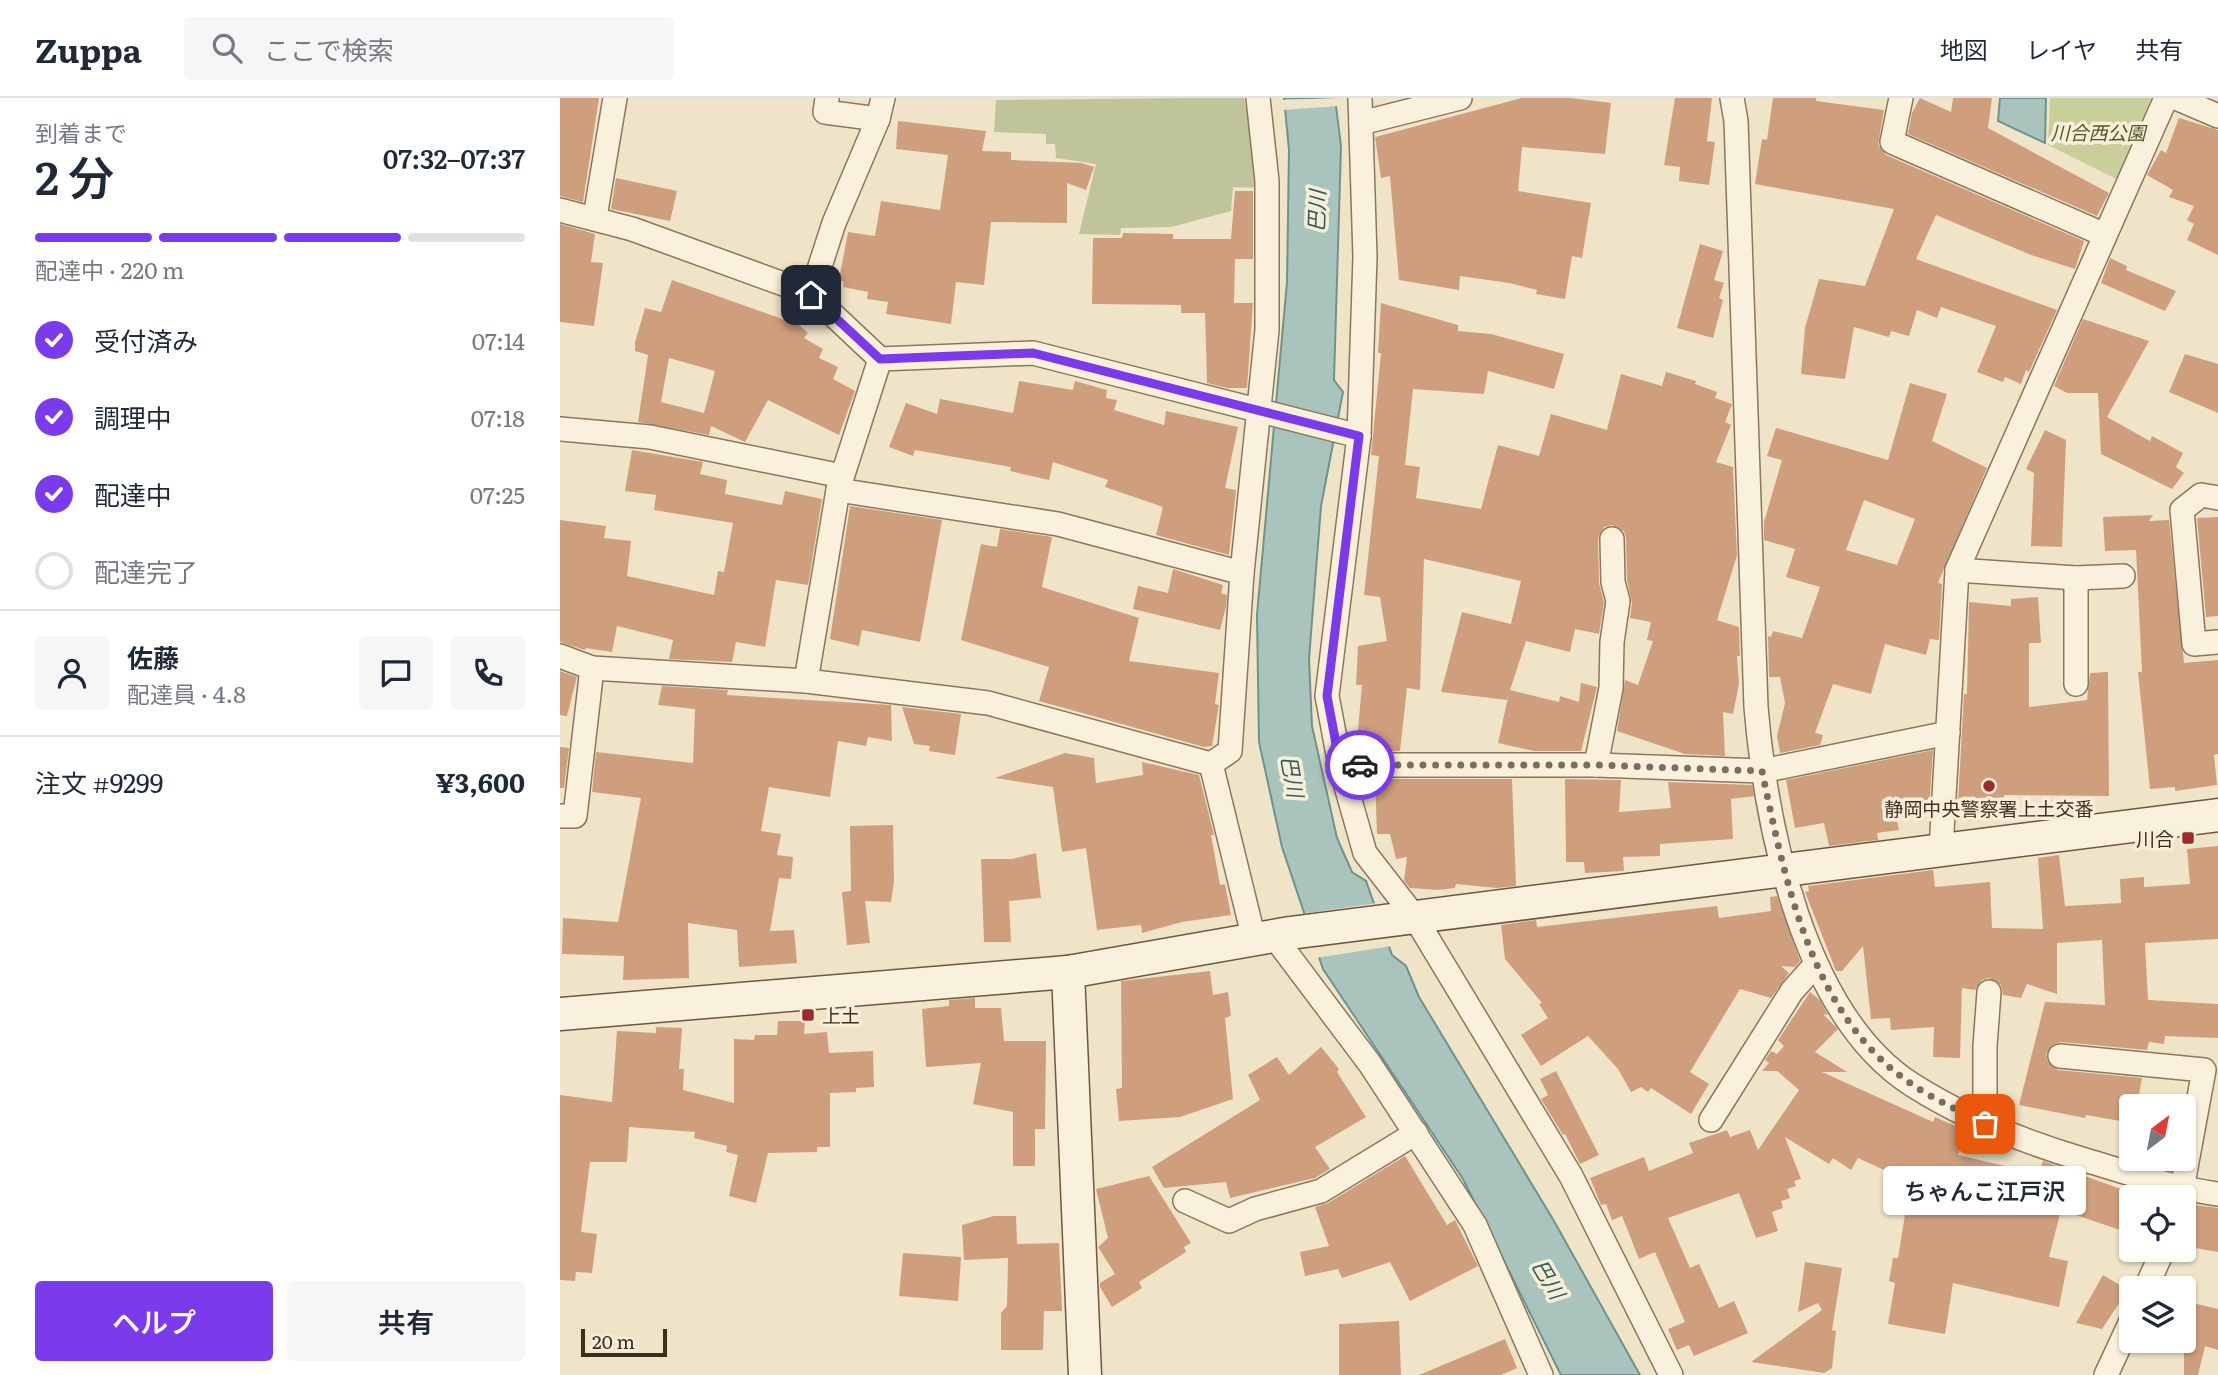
<!DOCTYPE html>
<html lang="ja">
<meta charset="utf-8">
<style>
body{margin:0;font-family:Literata,"Noto Sans JP",serif;background:#f6f6f7;color:#1f2937;height:100vh;display:flex;flex-direction:column;font-size:26px;white-space:nowrap}
*{box-sizing:border-box;margin:0}
p{font-size:23px;color:#747a83}
.icon{flex:none;width:38px;height:38px;fill:none;stroke:currentColor;stroke-width:2;stroke-linecap:round;stroke-linejoin:round}
.map{position:relative;flex:1;overflow:hidden}
.sheet{display:flex;flex-direction:column;background:#fff;width:560px}
.sheet>*{flex:none}
.needle{width:46px;rotate:32deg}
.controls{position:absolute;left:1559px;top:996px;display:grid;gap:14px}
.controls a{display:grid;place-items:center;width:77px;height:77px;border-radius:7px;background:#fff;box-shadow:0 2px 5px #0004;font-size:35px}
.scale{position:absolute;left:21px;bottom:18px;width:86px;box-sizing:border-box;padding-left:7px;border:4px solid #3d2e20;border-top:0;font-size:19px;line-height:24px;white-space:nowrap;color:#3d2e20;-webkit-text-stroke:5px #f7eed8;paint-order:stroke}
.pin{position:absolute;display:grid;place-items:center;width:60px;height:60px;color:#fff;margin:-30px;border-radius:14px;box-shadow:0 4px 10px #0006}
.courier{position:absolute;display:grid;place-items:center;width:70px;height:70px;margin:-35px;border:5px solid #7c3aed;border-radius:50%;background:#fff;color:#222;box-shadow:0 2px 9px #0007}
.bubble{position:absolute;height:49px;border-radius:7px;background:#fff;box-shadow:0 2px 5px #0004;font-size:23px;font-weight:600;line-height:49px;text-align:center}
.summary em{font-style:normal;font-weight:600}
.summary div{display:flex;flex-direction:column-reverse}
.summary{display:flex;align-items:center;justify-content:space-between;height:119px;padding:0 35px}
h1{font-size:46px;font-weight:600;line-height:52px}
.bar{display:grid;grid-template-columns:repeat(4,1fr);gap:10px 7px;align-content:center;height:84px;padding:0 35px}
.bar i{height:9px;border-radius:5px;background:#e0e1e3}
.bar .on{background:#7c3aed}
.bar p{grid-column:span 4}
.line{display:flex;align-items:center;gap:18px;padding:0 35px;border-top:2px solid #e0e1e3}
.line div{flex:1}
.round{display:grid;place-items:center;flex:none;width:74px;height:74px;border-radius:7px;background:#f6f6f7}
ol{padding:0 35px;list-style:none}
li{display:flex;align-items:center;gap:21px;height:77px}
li p{margin-inline-start:auto}
li .icon{padding:7px;border-radius:50%;background:#7c3aed;color:#fff;stroke-width:4}
li:last-child{color:#747a83}
li i{width:38px;height:38px;border:4px solid #e0e1e3;border-radius:50%}
.primary-button{display:flex;gap:14px;margin-top:auto;padding:14px 35px}
.primary-button a{flex:1;height:80px;border-radius:7px;background:#7c3aed;color:#fff;font-size:28px;font-weight:600;line-height:80px;text-align:center}
.primary-button a+a{background:#f6f6f7;color:#1f2937}
header{display:flex;align-items:center;gap:42px;box-sizing:border-box;height:98px;padding:0 35px;background:#fff;border-bottom:2px solid #e0e1e3}
header strong{font-size:33px}
nav{display:flex;gap:38px;margin-inline-start:auto;font-size:24px}
.search{width:490px;height:63px;background:#f6f6f7;display:flex;align-items:center;gap:18px;box-sizing:border-box;padding:0 24px;border-radius:7px;color:#747a83;font-size:26px}
main{display:flex;flex:1;min-height:0}
.map>svg:first-child{display:block}
.green{fill:#c9cf9b}
.cemetery{fill:#bfc49a}
.water{fill:#a9c4bc;stroke:#6f938a;stroke-width:2}
.pier{fill:#f0e4c8}
.building{fill:#cf9f7d;fill-rule:evenodd}
.lines{fill:none;stroke-linecap:round;stroke-linejoin:round}
.street-casing{stroke:#8d765c;stroke-width:26}
.secondary-casing{stroke:#6f573f;stroke-width:35}
.street{stroke:#faf1dc;stroke-width:23}
.secondary{stroke:#faf1dc;stroke-width:32}
.done{stroke:#7c6e5b;stroke-width:7;stroke-dasharray:0 12.6}
.route{stroke:#7c3aed;stroke-width:9}
.poi-dot{fill:#9e2a2b;stroke:#f7eed8;stroke-width:2.5}
.labels{text-anchor:middle;dominant-baseline:central;stroke-width:7;stroke-linejoin:round;paint-order:stroke}
.park-label{font-size:19px;font-style:italic;fill:#4d5a26;stroke:#f7eed8}
.poi-label{font-size:19px;fill:#3d2e20;stroke:#f7eed8}
.water-label{font-size:21px;font-style:italic;fill:#2f5d5a;stroke:#f7eed8}
</style>
<header>
<strong>Zuppa</strong>
<div class="search"><svg class="icon" aria-label="search" viewBox="0 0 24 24"><circle cx="10" cy="10" r="6"/><path d="M15 15l6 6"/></svg>ここで検索</div>
<nav><a>地図</a><a>レイヤ</a><a>共有</a></nav>
</header>
<main>
<section class="sheet">
<div class="summary"><div><h1>2 分</h1><p>到着まで</p></div><em>07:32–07:37</em></div>
<div class="bar"><i class="on"></i><i class="on"></i><i class="on"></i><i></i><p>配達中 · 220 m</p></div>
<ol>
<li><svg class="icon" aria-label="check" viewBox="0 0 24 24"><path d="M5 12l5 5 9-10"/></svg>受付済み<p>07:14</p></li>
<li><svg class="icon" aria-label="check" viewBox="0 0 24 24"><path d="M5 12l5 5 9-10"/></svg>調理中<p>07:18</p></li>
<li><svg class="icon" aria-label="check" viewBox="0 0 24 24"><path d="M5 12l5 5 9-10"/></svg>配達中<p>07:25</p></li>
<li><i></i>配達完了</li>
</ol>
<div class="line" style="height:126px"><a class="round"><svg class="icon" aria-label="person" viewBox="0 0 24 24"><circle cx="12" cy="8" r="4"/><path d="M4 21q1-7 8-7t8 7"/></svg></a><div><b>佐藤</b><p>配達員 · 4.8</p></div><a class="round"><svg class="icon" aria-label="chat" viewBox="0 0 24 24"><path d="M4 5h16v11H9l-5 4z"/></svg></a><a class="round"><svg class="icon" aria-label="phone" viewBox="0 0 24 24"><path d="M5 4h4l2 5-3 2q2 4 5 5l2-3 5 2v4C11 20 4 13 5 4z"/></svg></a></div>
<div class="line" style="height:91px"><div>注文 #9299</div><b>¥3,600</b></div>
<div class="primary-button"><a>ヘルプ</a><a>共有</a></div>
</section>
<div class="map">
<svg width="1658" height="1277" viewBox="0 0 1658 1277">
<rect width="100%" height="100%" fill="#f0e4c8"/>
<path class="green" d="M1490,0H1591L1558,82L1488,47Z"/>
<path class="cemetery" d="M632,0H684L700,90L673,89L671,113L611,129L561,130L560,137L519,136L536,66L496,60L495,46H486V36L434,34L436,2Z"/>
<g class="water">
<path d="M724,0H775L781,48L774,282L783,294L761,408L749,561L752,628L777,740L792,774L806,783L832,857L846,868L859,899L994,1123L1080,1277H1001L903,1081L763,871L722,749L699,644L697,517L727,184L729,52Z"/>
<path d="M1440,0H1486L1485,45L1438,23Z"/>
</g>
<g class="pier">
<path d="M779,0L780,8L722,12L721,2Z"/>
<path d="M817,805L832,848L756,860L741,816Z"/>
</g>
<g class="building">
<path d="M0,0H39L23,104L0,98Z"/>
<path d="M962,0H1011L1051,5L1045,56L962,49L958,93L1031,105L1022,160L1012,158L1005,201L976,196L977,192L949,185L900,178L899,192L839,182L830,78L821,80L815,39Z"/>
<path d="M1115,0H1152L1147,43L1155,44L1149,87L1119,83L1120,69L1104,67Z"/>
<path d="M1213,0H1256V3L1324,12L1318,47L1326,57L1524,143L1515,171L1471,157L1376,117L1356,161L1497,212L1469,274L1466,272L1461,286L1445,279L1443,284L1417,274L1436,228L1381,209L1377,220L1357,212L1349,238L1331,233L1329,239L1294,229L1285,281L1241,276L1245,230L1259,181L1305,188L1334,111L1195,86L1202,41L1207,42Z"/>
<path d="M1360,0L1391,14L1393,0H1432L1428,30L1549,95L1537,118L1348,36L1352,15Z"/>
<path d="M1619,20L1658,32V157L1627,142L1634,126L1627,122L1634,108L1609,99L1613,92L1587,77L1601,52L1606,55Z"/>
<path d="M338,23L426,33L422,53L451,54V62L522,65L534,69L526,92L507,85V125L431,124L424,187L396,184L391,226L326,216L328,204L307,201L308,194L283,189L284,184L279,182L288,134L315,138L321,103L380,112L388,57L336,51Z"/>
<path d="M56,80L117,93L110,123L51,111Z"/>
<path d="M675,93H693V161H675L674,205H693L687,290H667L647,285L645,215H621V207L532,206L533,140H562L563,135L613,136V141H671Z"/>
<path d="M0,126L35,136L31,164L43,165L34,228L0,224Z"/>
<path d="M1140,146L1163,153L1154,182L1164,185L1159,200L1163,202L1153,240L1117,230Z"/>
<path d="M1550,160L1567,168L1566,172L1616,193L1605,213L1541,185Z"/>
<path d="M112,182L228,223L231,220L248,235L244,240L263,251L259,260L278,269L273,281L295,293L279,337L208,302L185,344L151,328L149,337L78,324L88,257L75,253V244L85,210L101,214ZM109,260L155,273L144,315L101,304Z"/>
<path d="M821,205L898,227V233L931,236L1004,256L994,291L928,273L924,296L853,291L845,367L860,369L856,400L921,411L938,347L979,358L991,316L1047,332L1061,276L1102,288L1106,274L1136,283L1135,286L1157,294L1155,300L1172,306L1165,324L1171,327L1156,364L1173,369L1177,457L1157,522L1179,529L1180,558H1177L1179,586L1173,616L1163,614L1165,658L1125,656L1057,633L1065,582L1078,587L1093,543L1087,542L1091,524L1070,520L1072,505L1067,482L1066,440L1064,433L1052,427L1044,429L1038,441L1039,485L1044,504L1039,536L1015,531L1010,554L966,543L950,592L999,604L1000,598L1019,604L1021,585L1037,589L1021,653H974L938,645L949,595L947,602L881,594L902,514L951,526L961,483L864,461L860,592L847,590L840,653H814L813,634L798,632L802,587H796L798,548L827,543L820,499L804,497L819,358L811,357L821,255H818Z"/>
<path d="M1523,221L1589,243L1547,319L1590,343L1592,338L1623,355L1616,369L1624,375L1612,391L1541,356L1538,295H1507L1494,288Z"/>
<path d="M1625,256L1658,266V315L1609,294Z"/>
<path d="M459,283L513,292L515,283L547,292L546,300L557,302L554,312L604,327L606,313L678,329L665,390L676,392L669,457L596,437L603,409L545,389L548,382L493,364L489,382L450,373L451,369L355,352L353,358L329,349L346,305L377,316L380,301L453,315Z"/>
<path d="M1350,285L1387,296L1372,343L1427,370L1378,485L1382,486L1379,542L1370,541L1366,557L1325,546L1311,596L1273,586L1255,635L1263,637L1260,647L1220,655L1217,638L1225,605L1220,579H1209L1208,538L1211,539L1213,533L1242,540L1260,489L1226,479L1235,451L1204,442V424L1222,362L1207,358L1216,330L1328,362ZM1304,402L1355,421L1337,467L1286,452Z"/>
<path d="M1485,332L1506,342L1502,449L1471,448L1474,375L1466,371Z"/>
<path d="M72,352L143,364L140,376L167,382L165,396L222,407L225,393L262,401L248,487L216,482L205,549L176,544L172,564L109,561L113,542L57,528L52,554L26,550L25,552L0,544V422L46,428L44,440L71,443L67,478L154,497L158,473L164,474L173,425L94,412L96,397L65,393Z"/>
<path d="M290,408L382,422L360,544L302,532L299,548L270,541Z"/>
<path d="M1593,417L1589,423L1609,422L1624,565L1658,562V656L1654,657L1657,687L1615,693V689L1590,691L1578,574H1582L1576,452L1545,453L1543,419Z"/>
<path d="M1658,419V518L1646,519L1637,420Z"/>
<path d="M440,431L492,439L482,489L579,520L569,563L659,575L655,606L659,607L652,648L644,649L479,603L489,569L401,542L421,446L437,449Z"/>
<path d="M613,471L663,487L661,495L667,497L666,509L660,532L573,511L578,488L608,495Z"/>
<path d="M1478,499L1481,545H1469V609L1527,602L1530,575L1548,574L1549,698L1444,697L1443,715L1421,714V723H1397L1404,596H1407L1409,504L1451,508V501Z"/>
<path d="M0,573L17,579L7,618L0,617Z"/>
<path d="M102,588L168,592L167,597L331,607L332,643L308,639L306,648L278,643L270,699L209,689L201,733L221,736L217,757L233,759L231,781L219,780L210,833L234,832L237,865L179,869L177,832L128,825L129,880L63,882L64,858L2,856L3,820L58,824L81,700L32,694L36,654L133,665L135,611L98,607Z"/>
<path d="M342,609L401,616L395,657L369,653L370,648L354,646Z"/>
<path d="M0,649L9,650L4,690H0Z"/>
<path d="M1373,652L1369,713L1336,718L1339,732L1317,735L1318,742L1269,748L1264,725L1235,730L1226,682Z"/>
<path d="M505,655L534,660L536,685L583,677L582,664L639,677L654,737H651L660,787L665,786L671,817L622,824L582,835L581,827L537,832L526,750L502,754L493,689L435,680Z"/>
<path d="M815,681H952L956,788L937,790L896,786L895,790L878,792L850,790L844,783L847,759L836,761L830,736H817Z"/>
<path d="M1005,681L1061,682L1059,714L1111,710L1108,684L1192,687L1194,698L1171,701L1173,741L1100,746V758L1063,759L1064,773L1025,775L1024,764H1006Z"/>
<path d="M333,727L334,783L331,804L305,803L310,845L287,847L282,794L291,793L290,728Z"/>
<path d="M1658,748V841L1585,845L1588,902L1658,906V940L1605,938L1604,946L1589,944L1587,952L1501,944L1494,946L1486,956L1488,964L1498,972L1582,980L1577,1008H1572V1025L1526,1017L1525,1020L1459,1007L1485,904L1545,907L1542,842L1497,845V896L1467,886L1461,900L1443,897L1441,887L1429,880L1422,882L1415,892L1402,890L1400,960L1373,959L1374,929L1331,932L1330,920L1311,921L1303,848L1282,873H1276L1245,794L1249,793L1248,788L1373,772L1375,789L1430,784L1432,830L1483,831L1478,760L1499,757L1505,808L1561,805L1560,781L1584,779V789L1630,786L1627,751Z"/>
<path d="M476,755L481,800L449,803L451,844H424L421,761H452Z"/>
<path d="M1217,798L1240,863L1235,869L1221,868L1229,875L1211,900L1180,891L1130,974L1149,986L1131,1016L1091,990L1088,994L1081,989L1071,994L1058,971L1028,938L981,968L961,937L988,920L979,906L982,905L945,861L941,827L976,822L977,829L1157,808L1159,820L1211,813L1210,799Z"/>
<path d="M650,873L653,897L668,894L671,918L665,920L673,1001L620,1019L559,1023L556,991L562,990L561,883Z"/>
<path d="M1250,894L1260,902L1268,917L1263,916L1278,931L1255,954L1287,974H1262L1373,1024L1375,1019L1407,1033L1398,1057L1479,1076L1483,1063L1572,1095V1136L1501,1112L1489,1159L1508,1163L1499,1209L1393,1185L1385,1236L1328,1226L1335,1185L1329,1183L1333,1160H1338L1347,1104L1326,1095L1333,1076L1298,1060L1291,1072L1273,1060L1269,1066L1225,1039L1241,1081L1234,1083L1236,1088L1227,1091L1230,1100L1221,1103L1223,1110L1212,1114L1218,1133L1196,1140L1179,1095L1108,1120L1130,1170L1139,1166L1159,1210L1174,1203L1188,1235L1134,1258L1129,1247L1117,1252L1108,1231L1125,1224L1095,1154L1079,1161L1062,1118L1052,1122L1046,1106L1041,1107L1030,1080L1084,1059L1089,1073L1133,1055L1129,1045L1167,1032L1170,1039L1190,1032L1198,1052L1239,992L1217,973H1202L1209,965L1205,962L1211,953L1217,956L1224,948L1218,942Z"/>
<path d="M415,900V910H441L444,943H486L485,1031H475V1068H453V1014L413,1006L421,965L366,969L362,911L389,908V902Z"/>
<path d="M218,923H245L244,936L267,934L269,955L313,953L314,989L296,990V994L270,995V1049H257V1054L208,1055L196,1105L169,1098L178,1057L166,1054L167,1048L134,1040L135,1034L69,1029L67,1064H30L21,1134L37,1136L32,1175L16,1174L15,1183L0,1182V997L52,1004L57,933L96,935V929L122,930L119,971H124L123,992L174,1005V941L194,942L195,937H217Z"/>
<path d="M761,949L779,971L777,974L806,1019L755,1049L770,1071L755,1080L670,1100L666,1084L604,1090L592,1069L700,1002L688,977L717,959L729,977Z"/>
<path d="M996,973L1039,1057L1020,1066L1005,1036L1003,1037L981,1001L988,997L980,981Z"/>
<path d="M845,1058L887,1127L895,1122L918,1168L850,1203L830,1164L782,1180L778,1171L745,1178L740,1154L769,1148L755,1109L768,1105Z"/>
<path d="M589,1078L631,1145L624,1149L626,1154L579,1184L582,1190L552,1209L540,1189V1185L555,1176L538,1149L548,1140L536,1091Z"/>
<path d="M1635,1107L1658,1110V1154L1624,1148V1113L1633,1116Z"/>
<path d="M434,1118H456L457,1146L499,1145L502,1213H484L483,1252H441V1215L447,1208L448,1160L404,1162L402,1127Z"/>
<path d="M343,1155L401,1159L398,1203L339,1198Z"/>
<path d="M1245,1164L1282,1170L1272,1232L1276,1233L1272,1270L1264,1275L1191,1264L1262,1212L1258,1205L1238,1214Z"/>
<path d="M1543,1177L1568,1192L1542,1231L1516,1225Z"/>
<path d="M1624,1203L1658,1211V1252L1645,1248L1638,1277H1624Z"/>
<path d="M839,1223L841,1277H779V1226Z"/>
<path d="M945,1241L957,1270L941,1277H859Z"/>
</g>
<g class="lines">
<g class="street-casing">
<g id="street">
<path d="M267,0L265,14L318,21"/>
<path d="M800,0L805,159L799,338L767,598L780,667L805,755L854,818L1011,1078L1111,1277"/>
<path d="M1172,0L1176,23L1196,609C1206,728 1243,916 1351,986C1404,1020 1464,1044 1525,1062C1569,1075 1612,1090 1658,1096"/>
<path d="M1341,0L1332,44L1545,137"/>
<path d="M1616,0L1658,18"/>
<path d="M801,25L900,0"/>
<path d="M0,112L72,131L251,196L320,261L473,255L799,338"/>
<path d="M35,119L55,0"/>
<path d="M251,196L274,125L318,21L323,0"/>
<path d="M0,331L90,339L282,378"/>
<path d="M278,392L498,426L682,475"/>
<path d="M1658,400L1641,397L1622,412L1634,546L1658,544"/>
<path d="M1397,472L1516,480L1563,478"/>
<path d="M0,558L32,570L246,583L428,605L651,666L670,653L682,475L707,232V83L698,0"/>
<path d="M246,583L278,392L320,261"/>
<path d="M1516,586V480"/>
<path d="M651,666L694,841"/>
<path d="M780,667H1036L1202,673L1388,635"/>
<path d="M1036,667L1051,590L1052,544L1058,503L1053,484L1052,441"/>
<path d="M0,718H15L32,570"/>
<path d="M1381,751L1397,472L1606,0"/>
<path d="M713,837L810,966L915,1127L981,1277"/>
<path d="M1500,958L1644,972L1622,1091"/>
<path d="M1151,1022L1232,893L1256,866"/>
<path d="M1425,1026V948L1429,894"/>
<path d="M625,1103L669,1123L695,1111L761,1093L856,1035"/>
<path d="M1586,1190L1603,1152"/>
<path d="M1546,1277L1572,1221"/>
</g>
</g>
<g class="secondary-casing">
<g id="secondary">
<path d="M0,916L508,874"/>
<path d="M525,1277L508,874L730,835L1658,717"/>
</g>
</g>
<use href="#street" class="street"/>
<use href="#secondary" class="secondary"/>
</g>
<g class="lines">
<path class="done" d="M800,667H1036L1202,673C1225,782 1251,917 1350,985C1373,1001 1400,1013 1425,1026"/>
<path class="route" d="M251,197L320,261L473,255L799,338L767,598L780,667H800"/>
</g>
<g class="poi-dot">
<circle cx="1429" cy="688" r="7"/>
<rect x="1621" y="733" width="14" height="14" rx="3.5"/>
<rect x="241" y="910" width="14" height="14" rx="3.5"/>
</g>
<g class="labels">
<g class="park-label">
<text x="1538" y="34">川合西公園</text>
</g>
<g class="poi-label">
<text x="1429" y="710">静岡中央警察署上土交番</text>
<text x="1614" y="740" text-anchor="end">川合</text>
<text x="262" y="917" text-anchor="start">上土</text>
</g>
<g class="water-label">
<text transform="translate(755 113) rotate(-88)">巴川</text>
<text transform="translate(734 678) rotate(80)">巴川</text>
<text transform="translate(990 1180) rotate(59)">巴川</text>
</g>
</g>
</svg>
<div class="controls">
<a><svg class="needle" viewBox="-14 -14 28 28"><path d="M0-13l5 13h-10z" fill="#e53935"/><path d="M0 13l5-13h-10z" fill="#747a83"/></svg></a>
<a><svg class="icon" aria-label="locate" viewBox="0 0 24 24"><circle cx="12" cy="12" r="6"/><path d="M12 2v4M12 18v4M2 12h4M18 12h4"/></svg></a>
<a><svg class="icon" aria-label="layers" viewBox="0 0 24 24"><path d="M12 4l9 5-9 5-9-5zM3 14l9 5 9-5"/></svg></a>
</div>
<div class="scale">20 m</div>
<div class="pin" style="left:1425px;top:1026px;background:#ea580c"><svg class="icon" aria-label="bag" viewBox="0 0 24 24"><path d="M5 8h14l-1 12H6zM9 8a3 3 0 0 1 6 0"/></svg></div>
<div class="pin" style="left:251px;top:197px;background:#1f2937"><svg class="icon" aria-label="home" viewBox="0 0 24 24"><path d="M3 11l9-7 9 7M6 9v11h12V9"/></svg></div>
<div class="courier" style="left:800px;top:667px"><svg class="icon" aria-label="car" viewBox="0 0 24 24"><path d="M5 17H2v-5l4-1 3-4h7l3 4 3 1v5h-3M9 17h6M6 11h13"/><circle cx="7" cy="17" r="2"/><circle cx="17" cy="17" r="2"/></svg></div>
<div class="bubble" style="left:1323px;top:1068px;width:203px">ちゃんこ江戸沢</div>
</div>
</main>
